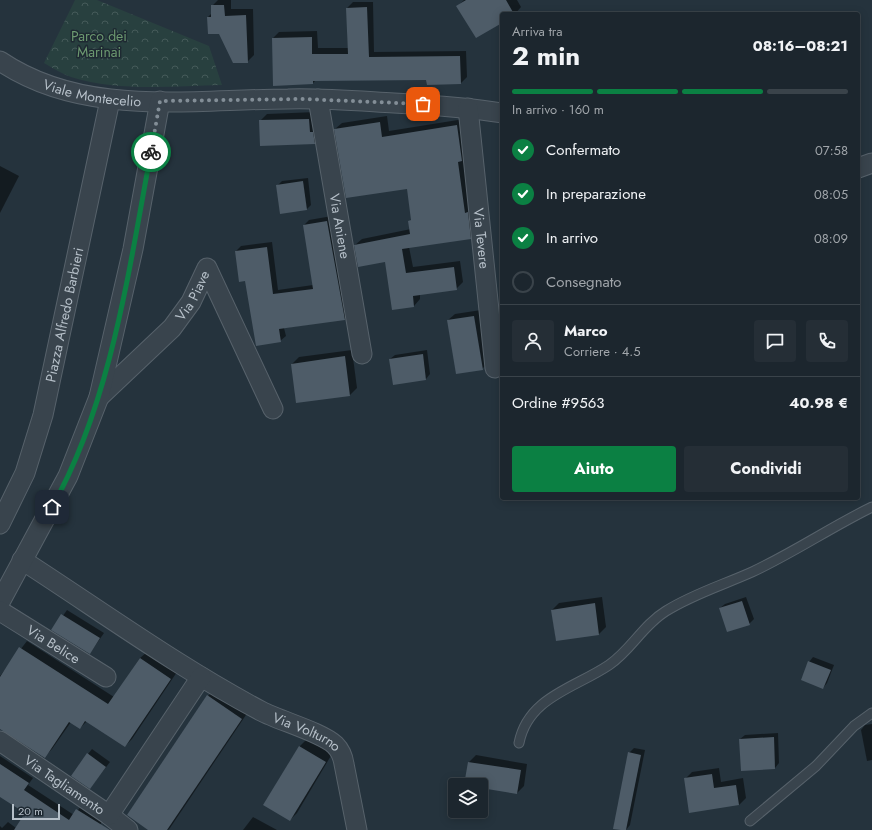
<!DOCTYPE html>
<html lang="it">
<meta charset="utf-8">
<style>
body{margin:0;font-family:Jost,sans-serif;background:#252e36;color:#f1f3f6;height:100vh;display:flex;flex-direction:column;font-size:15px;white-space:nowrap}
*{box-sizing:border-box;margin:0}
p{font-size:13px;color:#a0a5aa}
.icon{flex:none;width:22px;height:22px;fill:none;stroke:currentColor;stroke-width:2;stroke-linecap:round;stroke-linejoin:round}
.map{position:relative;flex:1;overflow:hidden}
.panel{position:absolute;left:500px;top:12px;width:360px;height:488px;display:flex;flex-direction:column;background:#1c262e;border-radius:4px;box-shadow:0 2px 10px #0003,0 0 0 1px #3a434a}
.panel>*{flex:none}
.fabs{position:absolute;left:448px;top:778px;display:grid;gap:8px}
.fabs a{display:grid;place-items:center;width:40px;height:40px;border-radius:4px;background:#1c262e;box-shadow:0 2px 10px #0003,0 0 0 1px #3a434a;font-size:20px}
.scale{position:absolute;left:12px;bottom:10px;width:48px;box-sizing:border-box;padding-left:4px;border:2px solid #b5bfc8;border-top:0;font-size:11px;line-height:14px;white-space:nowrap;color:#b5bfc8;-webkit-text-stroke:3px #1e2932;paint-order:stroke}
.pin{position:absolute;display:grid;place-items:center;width:34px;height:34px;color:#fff;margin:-17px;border-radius:8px;box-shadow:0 2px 6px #0006}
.courier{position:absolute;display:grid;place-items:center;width:40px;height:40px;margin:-20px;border:3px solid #0b8043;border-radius:50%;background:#fff;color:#222;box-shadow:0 1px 5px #0007}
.summary em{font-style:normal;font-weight:700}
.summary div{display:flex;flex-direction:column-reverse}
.summary{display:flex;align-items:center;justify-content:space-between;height:68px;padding:0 12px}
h1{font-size:26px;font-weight:700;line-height:30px}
.bar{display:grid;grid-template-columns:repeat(4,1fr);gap:6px 4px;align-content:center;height:48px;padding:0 12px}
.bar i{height:5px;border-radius:3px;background:#3a434a}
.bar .selected{background:#0b8043}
.bar p{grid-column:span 4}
.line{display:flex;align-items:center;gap:10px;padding:0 12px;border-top:1px solid #3a434a}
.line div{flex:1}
.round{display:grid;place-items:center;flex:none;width:42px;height:42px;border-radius:4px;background:#252e36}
ol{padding:0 12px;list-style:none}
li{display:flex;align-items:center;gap:12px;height:44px}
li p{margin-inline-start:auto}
li .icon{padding:4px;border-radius:50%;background:#0b8043;color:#fff;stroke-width:4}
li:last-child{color:#a0a5aa}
li i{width:22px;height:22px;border:2px solid #3a434a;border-radius:50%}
.primary-button{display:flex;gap:8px;margin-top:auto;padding:8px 12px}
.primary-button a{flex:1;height:46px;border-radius:4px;background:#0b8043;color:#fff;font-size:16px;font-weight:700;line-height:46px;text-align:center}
.primary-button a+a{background:#252e36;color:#f1f3f6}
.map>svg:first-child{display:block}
.forest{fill:url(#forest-crowns)}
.shadow{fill:#0007}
.building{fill:#4e5c68}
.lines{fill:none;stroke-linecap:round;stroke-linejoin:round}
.service-casing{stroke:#57626b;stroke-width:11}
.minor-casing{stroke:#57626b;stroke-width:21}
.service{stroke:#39444d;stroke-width:9}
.minor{stroke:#39444d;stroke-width:19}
.done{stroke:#838e97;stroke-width:4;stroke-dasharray:0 7.2}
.route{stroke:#0b8043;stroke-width:5}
.labels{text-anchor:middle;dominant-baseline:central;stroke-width:3;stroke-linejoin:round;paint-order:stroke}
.park-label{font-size:14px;fill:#6c9970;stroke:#1e2932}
.street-label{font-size:14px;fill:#b5bfc8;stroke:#1e2932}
</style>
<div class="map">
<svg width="872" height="830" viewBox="0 0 872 830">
<defs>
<pattern id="forest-crowns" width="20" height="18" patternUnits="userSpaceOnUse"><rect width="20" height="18" fill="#28403f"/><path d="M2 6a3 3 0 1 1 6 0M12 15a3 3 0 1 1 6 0" fill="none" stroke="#455a59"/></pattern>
</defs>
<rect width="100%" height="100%" fill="#25333d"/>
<path class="forest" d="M75,0H97L209,46L222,85C172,86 119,92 71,77C62,74 53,68 44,63Z"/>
<g class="shadow">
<path d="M218,0H231V9H253L254,55L247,62L219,33L208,17L212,13V6Z"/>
<path d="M464,0H517L521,7L515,14H502V22L458,6Z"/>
<path d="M353,2H373L374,52L466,51L467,77L461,83L427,79L316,80L313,83L273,38L279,32L317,31L318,48H348L347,8Z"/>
<path d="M316,112L321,136L314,143L260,121L267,114Z"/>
<path d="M387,116L389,131L464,119L477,231L470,238L409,247L413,267L460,261L463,282L456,289L420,294V299L414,306L386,260L355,245L362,239L411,229L410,221L412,218L408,188L335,129L342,123Z"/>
<path d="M0,166L19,176L0,213Z"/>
<path d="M308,178L311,205L307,209L281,213L277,186L282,181Z"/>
<path d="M332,216L350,314L345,319L284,328L286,336L280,341L246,280L236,251L241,246L272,242L278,290L313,285L304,225L309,220Z"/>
<path d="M481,310L489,362L482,369L448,320L455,314Z"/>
<path d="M352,350L357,388L350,395L297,402L292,364L299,357Z"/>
<path d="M427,350L430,374L426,379L394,384L390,359L395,355Z"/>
<path d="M602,597L606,627L599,634L556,640L552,610L559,603Z"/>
<path d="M746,597L754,619L749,624L720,608L725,604Z"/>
<path d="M67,610L104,633L90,653L53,630Z"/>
<path d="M27,641L114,697L140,658L147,652L177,672L132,739L125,746L87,721L80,728L71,722L52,749L45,756L0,728V676Z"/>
<path d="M813,657L834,665L827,683L823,688L809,662Z"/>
<path d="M217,687L250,709L170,828L168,830H150L208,696Z"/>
<path d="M872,724V760L867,761L861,730L865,725Z"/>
<path d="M778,733L779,763L775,768L740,739L745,735Z"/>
<path d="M307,739L332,754L297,813L290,820L265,805L300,746Z"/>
<path d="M634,748L645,750L630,825L626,830L629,753Z"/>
<path d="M92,749L110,762L90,788L88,754Z"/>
<path d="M476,755L527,764L524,786L517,793L481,787V785H467L469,762Z"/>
<path d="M0,756L33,778L28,785L74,815L82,805L104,818L97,830H0V826L2,828L8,822L16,828L26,813L0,795Z"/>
<path d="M719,768L721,782L743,778L746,798L739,805L685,779L692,772Z"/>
<path d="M253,817L277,830H243Z"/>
</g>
<g class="building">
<path d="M466,0H506L514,14H502V23L476,38L456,6Z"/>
<path d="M211,5H224L225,16L246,15L248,63H233L219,34H208L207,17H211Z"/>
<path d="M367,7L369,57L460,56L461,84L427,85L426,80L313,81V84L273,86L272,38L312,37V54H348L346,8Z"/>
<path d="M309,119L310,132H313L315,144L260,146L259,120Z"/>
<path d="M380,122L382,137L457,125L462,161L458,162L465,213L468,212L471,239L402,249L406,273L454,267L457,290L413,296L414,307L392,310L385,262L358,267L354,245L410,234L408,221L411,220L407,189L346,198L334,129Z"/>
<path d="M303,181L307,210L280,214L276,185Z"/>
<path d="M327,221L345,320L279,329L281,342L256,346L245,281L239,282L235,251L267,247L273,294L313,289L303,225Z"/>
<path d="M474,316L483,370L456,374L447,320Z"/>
<path d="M423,354L426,380L393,385L389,359Z"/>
<path d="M345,356L350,396L296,403L291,364Z"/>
<path d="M742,601L750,625L727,632L719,608Z"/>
<path d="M595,603L599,635L556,641L551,610Z"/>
<path d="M61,614L100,638L90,654L51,630Z"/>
<path d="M19,647L108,704L140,658L171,679L125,747L85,721L80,729L69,722L45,758L0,729V677Z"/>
<path d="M808,661L831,670L823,689L801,680Z"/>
<path d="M207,695L242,719L167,830H148L127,815Z"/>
<path d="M774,737L775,769L741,771L739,739Z"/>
<path d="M299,746L326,762L290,821L263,805Z"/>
<path d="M628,752L641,755L626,830H621L613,829Z"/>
<path d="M87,753L106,767L90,789L71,776Z"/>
<path d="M468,762L521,770L517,794L481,788V785H464Z"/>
<path d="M0,764L29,783L24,790L69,820L76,809L110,830H14L25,813L0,797Z"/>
<path d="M712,774L714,788L736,785L739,805L689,813L684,778Z"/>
</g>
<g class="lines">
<g class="service-casing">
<g id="service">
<path d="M519,743C528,697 575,688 609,665C631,650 643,625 666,611C693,594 723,585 752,572C793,553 831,527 872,507"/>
<path d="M750,821L816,766L854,726L872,713"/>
</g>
</g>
<g class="minor-casing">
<g id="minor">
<path id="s1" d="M0,61C84,118 192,99 288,99C323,98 359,101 394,103C430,105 466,107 502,113"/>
<path id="s2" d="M318,99L362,354"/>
<path id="s3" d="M468,108L495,368"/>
<path d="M858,168L872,163"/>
<path id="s4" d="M99,397L172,328L191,302L207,268L273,409"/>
<path id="s5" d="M0,524L25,473L43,415L110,100"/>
<path id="s6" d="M22,560C101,611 178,667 261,711C280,721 321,732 335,745C340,750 343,757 344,764L357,830"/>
<path d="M0,602L68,476L99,397L133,249L160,101"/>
<path id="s7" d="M0,611L106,677"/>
<path id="s8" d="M0,741L109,815L128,830"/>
<path d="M109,815L201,677"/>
</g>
</g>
<use href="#service" class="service"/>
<use href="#minor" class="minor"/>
</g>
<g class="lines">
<path class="done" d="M151,152L160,101L303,99L423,104"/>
<path class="route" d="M52,507C111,403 129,269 151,152"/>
</g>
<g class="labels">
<g class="park-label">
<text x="99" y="36">Parco dei<tspan x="99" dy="16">Marinai</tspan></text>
</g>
<g class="street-label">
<text stroke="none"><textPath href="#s1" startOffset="99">Viale Montecelio</textPath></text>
<text stroke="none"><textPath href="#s2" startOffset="129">Via Aniene</textPath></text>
<text stroke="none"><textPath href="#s3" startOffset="131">Via Tevere</textPath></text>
<text stroke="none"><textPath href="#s4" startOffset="139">Via Piave</textPath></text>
<text stroke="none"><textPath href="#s5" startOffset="220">Piazza Alfredo Barbieri</textPath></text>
<text stroke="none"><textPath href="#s7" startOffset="63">Via Belice</textPath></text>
<text stroke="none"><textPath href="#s6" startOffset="333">Via Volturno</textPath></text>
<text stroke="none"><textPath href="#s8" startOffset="78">Via Tagliamento</textPath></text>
</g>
</g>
</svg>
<div class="fabs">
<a><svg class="icon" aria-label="layers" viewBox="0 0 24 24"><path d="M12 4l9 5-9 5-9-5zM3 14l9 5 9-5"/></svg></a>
</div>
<div class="scale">20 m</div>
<div class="pin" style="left:423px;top:104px;background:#ea580c"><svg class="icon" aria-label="bag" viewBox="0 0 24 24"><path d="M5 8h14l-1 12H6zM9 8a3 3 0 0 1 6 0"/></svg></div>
<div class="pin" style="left:52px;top:507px;background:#1f2937"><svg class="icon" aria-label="home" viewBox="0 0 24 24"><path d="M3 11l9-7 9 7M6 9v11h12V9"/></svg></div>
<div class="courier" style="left:151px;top:152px"><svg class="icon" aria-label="bike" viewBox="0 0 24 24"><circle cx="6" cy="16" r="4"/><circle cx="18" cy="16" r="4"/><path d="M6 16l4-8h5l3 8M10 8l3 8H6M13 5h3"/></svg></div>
<section class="panel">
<div class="summary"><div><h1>2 min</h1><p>Arriva tra</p></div><em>08:16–08:21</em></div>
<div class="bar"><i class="selected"></i><i class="selected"></i><i class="selected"></i><i></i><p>In arrivo · 160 m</p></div>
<ol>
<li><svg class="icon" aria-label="check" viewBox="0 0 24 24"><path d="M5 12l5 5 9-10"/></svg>Confermato<p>07:58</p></li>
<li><svg class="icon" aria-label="check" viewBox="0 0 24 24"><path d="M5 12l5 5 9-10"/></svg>In preparazione<p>08:05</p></li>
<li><svg class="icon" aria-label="check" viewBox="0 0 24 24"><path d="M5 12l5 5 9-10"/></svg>In arrivo<p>08:09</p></li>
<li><i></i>Consegnato</li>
</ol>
<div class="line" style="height:72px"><a class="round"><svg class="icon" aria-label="person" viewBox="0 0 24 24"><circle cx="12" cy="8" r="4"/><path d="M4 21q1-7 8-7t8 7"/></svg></a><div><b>Marco</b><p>Corriere · 4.5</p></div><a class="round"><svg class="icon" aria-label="chat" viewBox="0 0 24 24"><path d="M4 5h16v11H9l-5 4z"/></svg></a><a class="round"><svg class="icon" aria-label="phone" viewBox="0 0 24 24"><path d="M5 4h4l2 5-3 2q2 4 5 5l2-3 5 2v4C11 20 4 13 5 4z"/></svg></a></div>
<div class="line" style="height:52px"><div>Ordine #9563</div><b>40.98 €</b></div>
<div class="primary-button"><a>Aiuto</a><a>Condividi</a></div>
</section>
</div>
